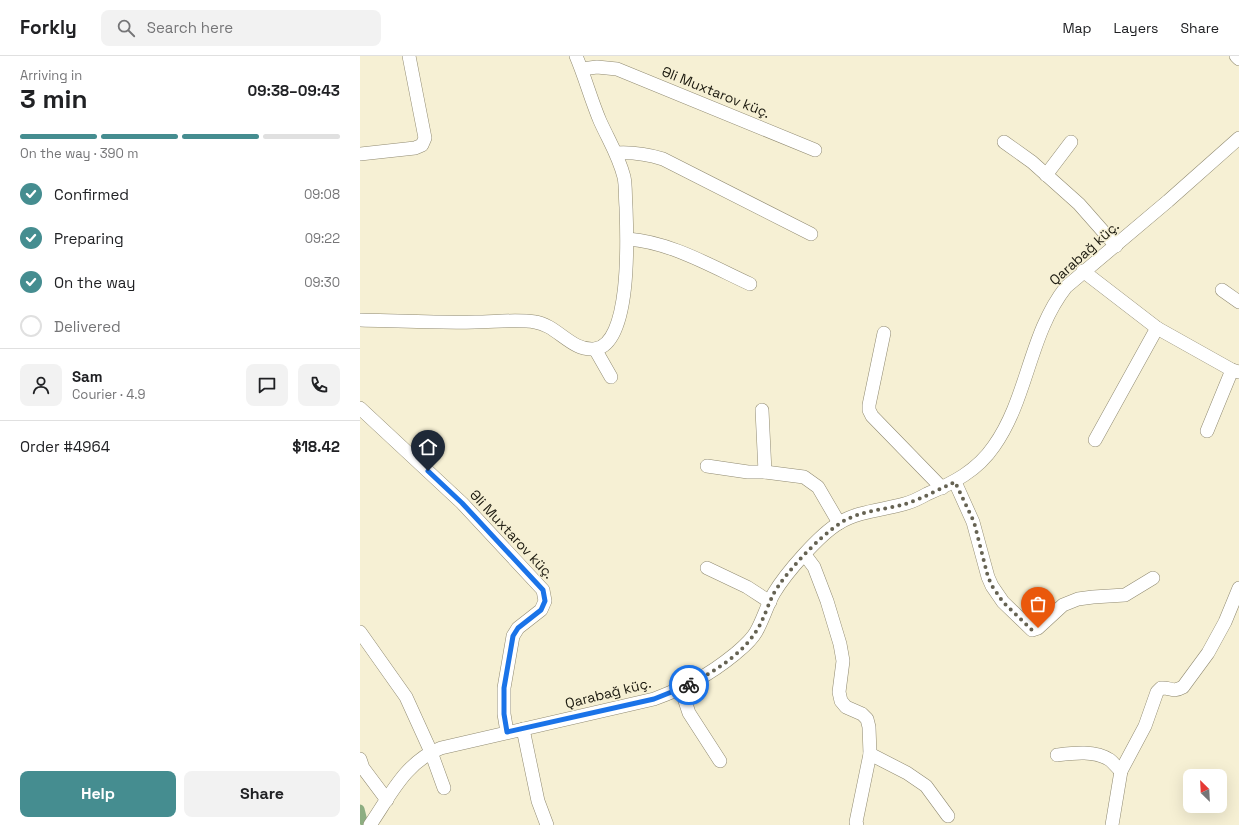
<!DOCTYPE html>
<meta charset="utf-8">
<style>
body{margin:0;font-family:"Space Grotesk",sans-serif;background:#f2f2f2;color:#202124;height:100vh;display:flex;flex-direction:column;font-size:15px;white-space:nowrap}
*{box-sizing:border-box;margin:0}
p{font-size:13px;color:#757577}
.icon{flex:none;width:22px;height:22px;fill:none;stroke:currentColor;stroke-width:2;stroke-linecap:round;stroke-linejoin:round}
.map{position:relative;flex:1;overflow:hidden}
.side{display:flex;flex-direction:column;background:#fff;width:360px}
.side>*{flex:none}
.needle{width:26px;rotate:336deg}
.controls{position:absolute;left:823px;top:713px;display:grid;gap:8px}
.controls a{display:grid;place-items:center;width:44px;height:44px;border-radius:8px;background:#fff;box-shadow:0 4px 16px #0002;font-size:20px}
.pin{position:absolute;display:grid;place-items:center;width:34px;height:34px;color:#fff;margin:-41px -17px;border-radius:50% 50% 50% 0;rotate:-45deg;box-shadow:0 0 4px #0007}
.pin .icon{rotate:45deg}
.courier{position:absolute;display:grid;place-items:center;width:40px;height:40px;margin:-20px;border:3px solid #1a73e8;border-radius:50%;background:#fff;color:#222;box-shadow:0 1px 5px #0007}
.overview em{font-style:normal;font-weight:700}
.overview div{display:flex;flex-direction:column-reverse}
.overview{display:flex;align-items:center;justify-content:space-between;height:68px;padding:0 20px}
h1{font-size:26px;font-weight:700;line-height:30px}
.bar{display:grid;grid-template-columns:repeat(4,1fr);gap:6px 4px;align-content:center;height:48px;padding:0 20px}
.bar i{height:5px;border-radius:3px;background:#e0e0e0}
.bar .current{background:#458d90}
.bar p{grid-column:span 4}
.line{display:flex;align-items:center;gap:10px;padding:0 20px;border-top:1px solid #e0e0e0}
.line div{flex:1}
.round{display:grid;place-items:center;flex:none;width:42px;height:42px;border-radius:8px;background:#f2f2f2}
ol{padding:0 20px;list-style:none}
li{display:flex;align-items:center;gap:12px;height:44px}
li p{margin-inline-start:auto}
li .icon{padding:4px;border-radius:50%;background:#458d90;color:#fff;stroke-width:4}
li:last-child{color:#757577}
li i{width:22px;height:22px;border:2px solid #e0e0e0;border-radius:50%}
.action{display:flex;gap:8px;margin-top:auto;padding:8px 20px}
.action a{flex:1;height:46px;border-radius:8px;background:#458d90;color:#fff;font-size:16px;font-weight:700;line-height:46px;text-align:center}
.action a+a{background:#f2f2f2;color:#202124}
header{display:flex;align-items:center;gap:24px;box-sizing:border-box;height:56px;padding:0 20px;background:#fff;border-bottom:1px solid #e0e0e0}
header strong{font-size:19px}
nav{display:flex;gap:22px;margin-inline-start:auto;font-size:14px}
.search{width:280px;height:36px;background:#f2f2f2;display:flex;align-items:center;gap:10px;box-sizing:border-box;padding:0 14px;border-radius:8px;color:#757577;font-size:15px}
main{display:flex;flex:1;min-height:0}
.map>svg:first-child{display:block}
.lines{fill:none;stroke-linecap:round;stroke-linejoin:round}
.canal{stroke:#8dae81;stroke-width:9}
.minor-casing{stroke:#908a71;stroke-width:14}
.minor{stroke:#fff;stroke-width:13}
.done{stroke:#666353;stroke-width:4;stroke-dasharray:0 7.2}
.route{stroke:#1a73e8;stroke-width:5}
.labels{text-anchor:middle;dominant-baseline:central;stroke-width:3;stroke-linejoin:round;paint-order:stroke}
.street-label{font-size:14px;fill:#19170d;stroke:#f6f0d4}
</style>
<header>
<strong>Forkly</strong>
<div class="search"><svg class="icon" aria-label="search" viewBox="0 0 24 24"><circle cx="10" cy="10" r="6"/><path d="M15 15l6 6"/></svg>Search here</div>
<nav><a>Map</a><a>Layers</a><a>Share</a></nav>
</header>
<main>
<section class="side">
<div class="overview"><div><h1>3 min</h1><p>Arriving in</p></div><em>09:38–09:43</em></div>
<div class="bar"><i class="current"></i><i class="current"></i><i class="current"></i><i></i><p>On the way · 390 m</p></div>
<ol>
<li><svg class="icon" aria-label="check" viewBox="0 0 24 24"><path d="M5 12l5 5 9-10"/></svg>Confirmed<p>09:08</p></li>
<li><svg class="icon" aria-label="check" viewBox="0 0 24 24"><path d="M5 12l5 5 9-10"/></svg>Preparing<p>09:22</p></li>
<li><svg class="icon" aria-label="check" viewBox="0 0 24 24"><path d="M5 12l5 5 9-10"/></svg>On the way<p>09:30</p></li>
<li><i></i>Delivered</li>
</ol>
<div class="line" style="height:72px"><a class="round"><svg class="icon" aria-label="person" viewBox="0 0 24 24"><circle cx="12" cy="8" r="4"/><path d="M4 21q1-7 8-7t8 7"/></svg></a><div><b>Sam</b><p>Courier · 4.9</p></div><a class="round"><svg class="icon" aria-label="chat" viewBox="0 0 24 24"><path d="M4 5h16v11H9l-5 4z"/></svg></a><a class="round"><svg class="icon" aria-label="phone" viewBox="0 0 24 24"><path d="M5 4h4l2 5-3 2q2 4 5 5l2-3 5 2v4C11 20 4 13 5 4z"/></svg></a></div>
<div class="line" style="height:52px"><div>Order #4964</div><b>$18.42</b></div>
<div class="action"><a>Help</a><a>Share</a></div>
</section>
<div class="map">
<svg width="879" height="769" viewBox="0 0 879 769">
<rect width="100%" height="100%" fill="#f6f0d4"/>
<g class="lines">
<path class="canal" d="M0,753L3,765"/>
<g class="minor-casing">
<g id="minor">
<path d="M876,0L879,3"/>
<path d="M222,13L237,11L257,13L455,94"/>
<path d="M644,86L672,106L719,148L756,190"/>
<path d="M256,97C273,96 287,98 303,103L451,178"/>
<path d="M0,98L55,92L62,89L65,82L49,0"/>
<path d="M686,119L711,86"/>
<path d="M268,183C310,186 351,210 390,228"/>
<path d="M723,215L797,272L872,314L879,316"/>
<path d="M862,234L879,246"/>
<path d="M0,264C38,265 77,267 115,266C133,266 158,263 175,266C197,269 211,295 234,293C272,290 267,178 266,151C265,141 266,130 264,121C258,98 249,85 240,65C231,44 225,21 216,0"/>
<path d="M524,277L509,349V354L512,360L582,432"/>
<path d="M235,293L251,321"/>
<path d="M0,352L102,447L183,534L185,545L181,554L158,572L153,580L144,632V658L147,676"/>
<path d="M402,354L405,416"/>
<path d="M847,375L872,314"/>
<path d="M735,384L797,272"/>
<path d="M347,410L388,416H405L444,421L458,431L479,467"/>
<path d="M595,426L613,466L628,521L632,530L643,546L672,574L678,572L703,549L718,543L733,541L765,539L793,522"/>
<path d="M445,499L454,511L467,545L480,588L483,605L479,636L481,645L486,651L502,658L507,663L509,671L510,698L496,766L497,769"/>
<path d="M347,512L387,531L410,546"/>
<path d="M0,576L46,641L71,696L84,732"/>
<path d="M321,633L329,657L360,705"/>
<path d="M163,673L178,745L187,769"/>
<path d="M510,698L547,717L566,730L588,760"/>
<path d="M697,699C713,697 735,694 750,704C754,707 757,712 761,715"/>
<path d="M0,703L3,712L27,744"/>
<path d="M10,769C30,740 46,705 81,692L294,643C326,631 348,620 375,598C382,592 391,585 396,576C403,564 407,549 414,537C426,517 459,479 479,467C498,455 523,454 544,448C552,446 560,442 567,438C593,427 617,415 634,390C668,342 669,278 706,231L808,145L879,82"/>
<path d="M752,769L761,715L785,670L797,636L801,632C811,631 812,637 823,631L848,597L865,566L879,532"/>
</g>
</g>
<use href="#minor" class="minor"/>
</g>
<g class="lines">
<path class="done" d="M329,629C353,616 380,600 395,577C403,566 407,551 413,539C424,518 459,481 479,468C497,455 524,454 545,448C562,443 579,433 595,426L614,466L628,521L632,530L643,546L672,574L678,572"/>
<path class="route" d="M68,415L102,447L183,534L185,545L181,554L158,572L153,580L144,632V658L147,676L294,643L329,629"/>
</g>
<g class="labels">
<g class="street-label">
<text transform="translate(356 36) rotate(22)">Əli Muxtarov küç.</text>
<text transform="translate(724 197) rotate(-42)">Qarabağ küç.</text>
<text transform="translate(152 478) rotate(47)">Əli Muxtarov küç.</text>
<text transform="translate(248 637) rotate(-14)">Qarabağ küç.</text>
</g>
</g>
</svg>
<div class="controls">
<a><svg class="needle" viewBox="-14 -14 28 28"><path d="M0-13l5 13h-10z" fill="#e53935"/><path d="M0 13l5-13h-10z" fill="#757577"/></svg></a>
</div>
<div class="pin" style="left:678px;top:572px;background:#ea580c"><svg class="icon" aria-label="bag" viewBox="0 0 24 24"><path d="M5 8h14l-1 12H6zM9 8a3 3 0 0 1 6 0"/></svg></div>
<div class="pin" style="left:68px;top:415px;background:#1f2937"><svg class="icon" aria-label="home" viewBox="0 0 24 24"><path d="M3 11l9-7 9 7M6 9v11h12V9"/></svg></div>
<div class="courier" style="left:329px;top:629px"><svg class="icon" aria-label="bike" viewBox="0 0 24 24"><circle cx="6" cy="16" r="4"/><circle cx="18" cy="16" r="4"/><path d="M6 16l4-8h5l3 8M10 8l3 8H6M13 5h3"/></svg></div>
</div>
</main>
